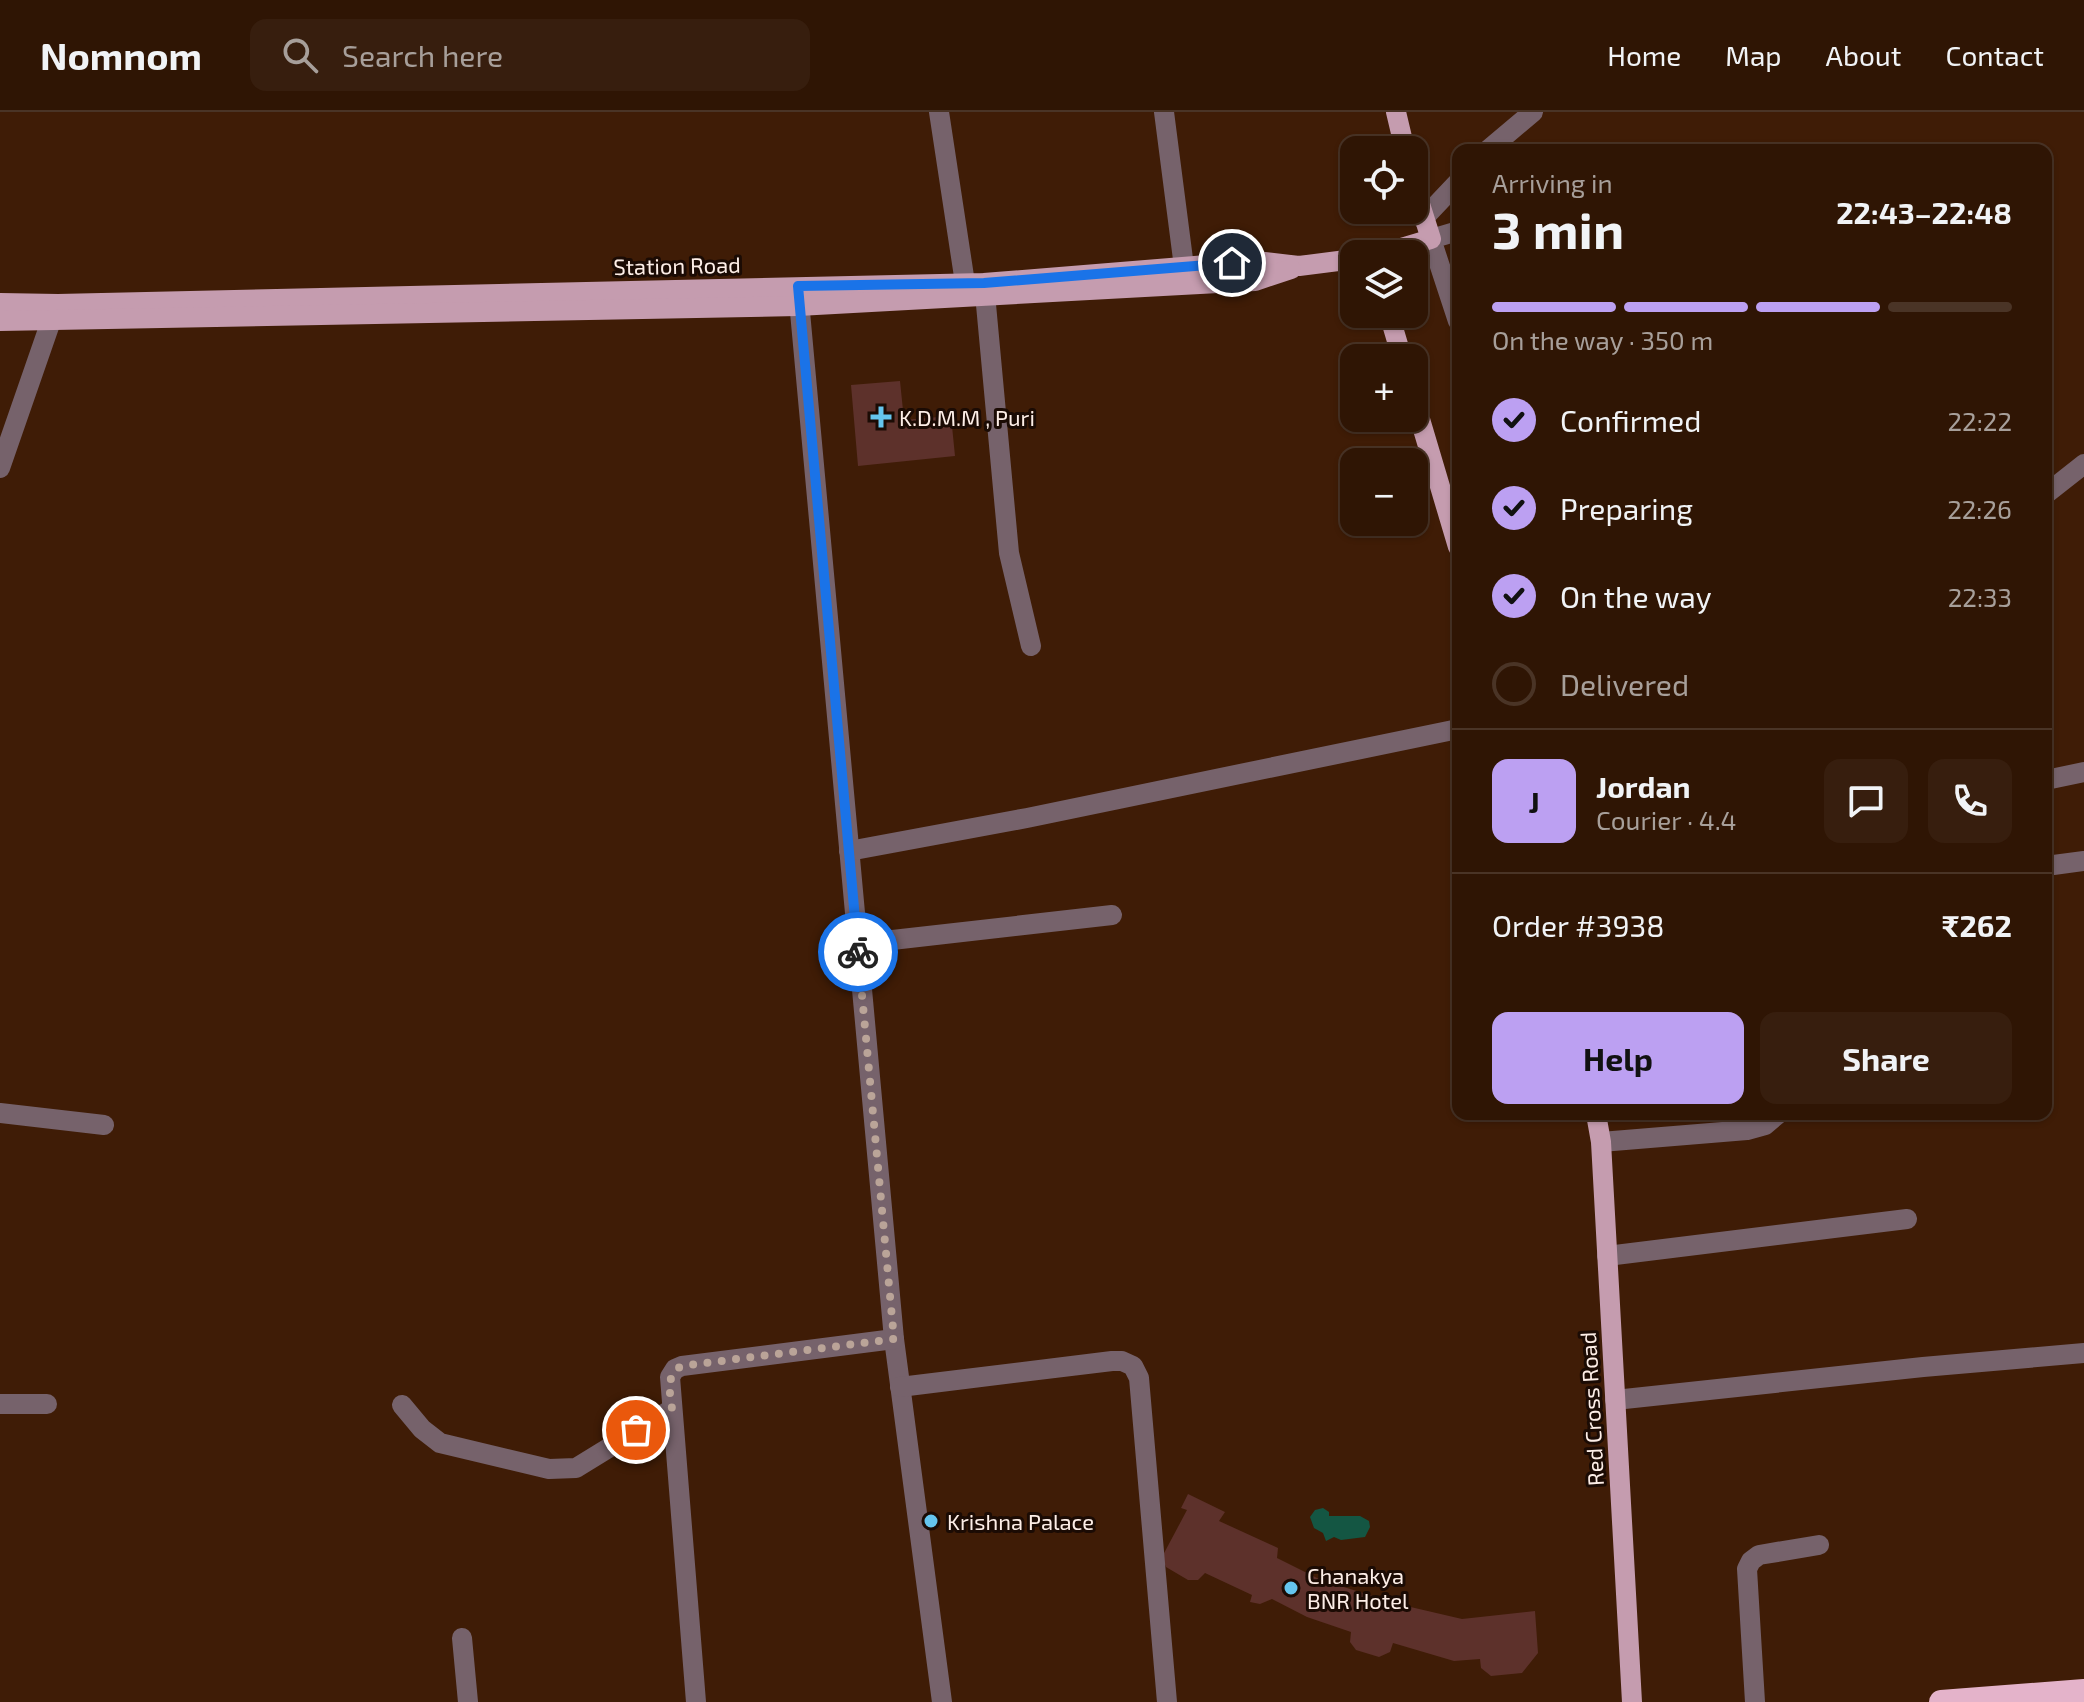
<!DOCTYPE html>
<meta charset="utf-8">
<style>
body{margin:0;font-family:"Exo 2",sans-serif;background:#371e0e;color:#f1f3f6;height:100vh;display:flex;flex-direction:column;font-size:30px;white-space:nowrap}
*{box-sizing:border-box;margin:0}
p{font-size:26px;color:#a79f9a}
.icon{flex:none;width:44px;height:44px;fill:none;stroke:currentColor;stroke-width:2;stroke-linecap:round;stroke-linejoin:round}
.map{position:relative;flex:1;overflow:hidden}
.details{position:absolute;left:1452px;top:32px;width:600px;height:976px;display:flex;flex-direction:column;background:#2f1504;border-radius:16px;box-shadow:0 2px 6px #0004,0 0 0 2px #4a3426}
.details>*{flex:none}
.buttons{position:absolute;left:1340px;top:24px;display:grid;gap:16px}
.buttons a{display:grid;place-items:center;width:88px;height:88px;border-radius:16px;background:#2f1504;box-shadow:0 2px 6px #0004,0 0 0 2px #4a3426;font-size:40px}
.pin{position:absolute;display:grid;place-items:center;width:68px;height:68px;color:#fff;margin:-34px;border:4px solid #fff;border-radius:50%;box-shadow:0 2px 8px #0007}
.courier{position:absolute;display:grid;place-items:center;width:80px;height:80px;margin:-40px;border:6px solid #1a73e8;border-radius:50%;background:#fff;color:#222;box-shadow:0 2px 10px #0007}
.overview em{font-style:normal;font-weight:700}
.overview div{display:flex;flex-direction:column-reverse}
.overview{display:flex;align-items:center;justify-content:space-between;height:136px;padding:0 40px}
h1{font-size:52px;font-weight:700;line-height:60px}
.bar{display:grid;grid-template-columns:repeat(4,1fr);gap:12px 8px;align-content:center;height:96px;padding:0 40px}
.bar i{height:10px;border-radius:6px;background:#4a3426}
.bar .on{background:#bca0f2}
.bar p{grid-column:span 4}
.line{display:flex;align-items:center;gap:20px;padding:0 40px;border-top:2px solid #4a3426}
.line div{flex:1}
.round{display:grid;place-items:center;flex:none;width:84px;height:84px;border-radius:16px;background:#371e0e}
ol{padding:0 40px;list-style:none}
li{display:flex;align-items:center;gap:24px;height:88px}
li p{margin-inline-start:auto}
li .icon{padding:8px;border-radius:50%;background:#bca0f2;color:#111;stroke-width:4}
li:last-child{color:#a79f9a}
li i{width:44px;height:44px;border:4px solid #4a3426;border-radius:50%}
.primary-button{display:flex;gap:16px;margin-top:auto;padding:16px 40px}
.primary-button a{flex:1;height:92px;border-radius:16px;background:#bca0f2;color:#111;font-size:32px;font-weight:700;line-height:92px;text-align:center}
.primary-button a+a{background:#371e0e;color:#f1f3f6}
header{display:flex;align-items:center;gap:48px;box-sizing:border-box;height:112px;padding:0 40px;background:#2f1504;border-bottom:2px solid #4a3426}
header strong{font-size:38px}
nav{display:flex;gap:44px;margin-inline-start:auto;font-size:28px}
.search{width:560px;height:72px;background:#371e0e;display:flex;align-items:center;gap:20px;box-sizing:border-box;padding:0 28px;border-radius:16px;color:#a79f9a;font-size:30px}
.map>svg:first-child{display:block}
.water{fill:#145643}
.building{fill:#5d312b}
.lines{fill:none;stroke-linecap:round;stroke-linejoin:round}
.minor{stroke:#76626b;stroke-width:20}
.major{stroke:#c59caf;stroke-width:20}
.highway{stroke:#e4b3ca;stroke-width:24}
.done{stroke:#baa498;stroke-width:8;stroke-dasharray:0 14.4}
.route{stroke:#1a73e8;stroke-width:10}
.poi-dot{fill:#65c5ee;stroke:#1b0b04;stroke-width:3}
.labels{text-anchor:middle;dominant-baseline:central;stroke-width:6;stroke-linejoin:round;paint-order:stroke}
.street-label{font-size:22px;fill:#fdeee7;stroke:#1b0b04}
.poi-label{font-size:22px;fill:#fdeee7;stroke:#1b0b04;text-anchor:start}
</style>
<header>
<strong>Nomnom</strong>
<div class="search"><svg class="icon" aria-label="search" viewBox="0 0 24 24"><circle cx="10" cy="10" r="6"/><path d="M15 15l6 6"/></svg>Search here</div>
<nav><a>Home</a><a>Map</a><a>About</a><a>Contact</a></nav>
</header>
<div class="map">
<svg width="2084" height="1590" viewBox="0 0 2084 1590">
<rect width="100%" height="100%" fill="#3f1c06"/>
<path class="water" d="M1323,1396L1329,1400V1404H1360L1369,1409L1370,1415L1365,1425L1341,1428L1334,1425L1326,1429L1323,1421L1314,1416L1310,1405L1315,1398Z"/>
<g class="building">
<path d="M900,269L904,308L951,304L955,344L858,354L851,273Z"/>
<path d="M1188,1382L1225,1400L1219,1409L1278,1436L1277,1446L1321,1468L1402,1493L1462,1507L1535,1499L1538,1541L1522,1561L1491,1564L1481,1556L1480,1547L1454,1549L1393,1531L1390,1540L1379,1545L1356,1538L1350,1530L1351,1520L1307,1505L1272,1487L1260,1492L1250,1490L1252,1483L1205,1461L1198,1468H1188L1166,1455L1162,1445L1187,1398L1181,1396Z"/>
</g>
<g class="lines">
<g class="minor">
<path d="M939,0L965,171"/>
<path d="M1164,0L1184,155"/>
<path d="M1488,38L1533,0"/>
<path d="M1423,107L1458,70"/>
<path d="M1458,119L1431,127L1458,209"/>
<path d="M984,171L1009,441L1031,534"/>
<path d="M798,178L894,1227L942,1590"/>
<path d="M0,356L51,209"/>
<path d="M2046,382L2084,352"/>
<path d="M2046,668L2084,660"/>
<path d="M849,739L1027,706L1458,617"/>
<path d="M2046,754L2084,749"/>
<path d="M857,832L1112,803"/>
<path d="M0,1001L104,1013"/>
<path d="M1601,1030L1747,1018L1765,1013L1778,1002"/>
<path d="M1607,1144L1907,1107"/>
<path d="M900,1275L1112,1249H1122L1133,1254L1139,1266L1167,1590"/>
<path d="M1615,1288L1923,1255L2084,1241"/>
<path d="M0,1292H47"/>
<path d="M402,1293L422,1317L440,1331L549,1357L576,1356L672,1297"/>
<path d="M462,1526L468,1590"/>
<path d="M696,1590L670,1265L675,1257L682,1254L894,1227"/>
<path d="M1755,1590L1747,1457L1751,1449L1759,1443L1819,1433"/>
</g>
<g class="major">
<path d="M1396,0L1405,38"/>
<path d="M1381,142L1431,127L1414,73"/>
<path d="M0,191L58,192L984,171L1256,149L1299,154L1354,147"/>
<path d="M1389,202L1402,246"/>
<path d="M0,209L798,194L1255,169L1291,157"/>
<path d="M1414,287L1458,435"/>
<path d="M1596,1002L1601,1030L1632,1590"/>
</g>
<path class="highway" d="M1941,1590L2084,1579"/>
</g>
<g class="lines">
<path class="done" d="M636,1318L672,1297C670,1281 665,1262 682,1254L894,1227L858,840"/>
<path class="route" d="M858,840L798,174L984,171L1232,151"/>
</g>
<g class="poi-dot">
<path d="M877 293h8v8h8v8h-8v8h-8v-8h-8v-8h8z"/>
<circle cx="931" cy="1409" r="8"/>
<circle cx="1291" cy="1476" r="8"/>
</g>
<g class="labels">
<g class="street-label">
<text transform="translate(677 153) rotate(-1)">Station Road</text>
<text transform="translate(1591 1297) rotate(-93)">Red Cross Road</text>
</g>
<g class="poi-label">
<text x="899" y="305">K.D.M.M , Puri</text>
<text x="947" y="1409">Krishna Palace</text>
<text x="1307" y="1463">Chanakya<tspan x="1307" dy="25">BNR Hotel</tspan></text>
</g>
</g>
</svg>
<div class="buttons">
<a><svg class="icon" aria-label="locate" viewBox="0 0 24 24"><circle cx="12" cy="12" r="6"/><path d="M12 2v4M12 18v4M2 12h4M18 12h4"/></svg></a>
<a><svg class="icon" aria-label="layers" viewBox="0 0 24 24"><path d="M12 4l9 5-9 5-9-5zM3 14l9 5 9-5"/></svg></a>
<a>+</a>
<a>−</a>
</div>
<div class="pin" style="left:636px;top:1318px;background:#ea580c"><svg class="icon" aria-label="bag" viewBox="0 0 24 24"><path d="M5 8h14l-1 12H6zM9 8a3 3 0 0 1 6 0"/></svg></div>
<div class="pin" style="left:1232px;top:151px;background:#1f2937"><svg class="icon" aria-label="home" viewBox="0 0 24 24"><path d="M3 11l9-7 9 7M6 9v11h12V9"/></svg></div>
<div class="courier" style="left:858px;top:840px"><svg class="icon" aria-label="bike" viewBox="0 0 24 24"><circle cx="6" cy="16" r="4"/><circle cx="18" cy="16" r="4"/><path d="M6 16l4-8h5l3 8M10 8l3 8H6M13 5h3"/></svg></div>
<section class="details">
<div class="overview"><div><h1>3 min</h1><p>Arriving in</p></div><em>22:43–22:48</em></div>
<div class="bar"><i class="on"></i><i class="on"></i><i class="on"></i><i></i><p>On the way · 350 m</p></div>
<ol>
<li><svg class="icon" aria-label="check" viewBox="0 0 24 24"><path d="M5 12l5 5 9-10"/></svg>Confirmed<p>22:22</p></li>
<li><svg class="icon" aria-label="check" viewBox="0 0 24 24"><path d="M5 12l5 5 9-10"/></svg>Preparing<p>22:26</p></li>
<li><svg class="icon" aria-label="check" viewBox="0 0 24 24"><path d="M5 12l5 5 9-10"/></svg>On the way<p>22:33</p></li>
<li><i></i>Delivered</li>
</ol>
<div class="line" style="height:144px"><b class="round" style="background:#bca0f2;color:#111">J</b><div><b>Jordan</b><p>Courier · 4.4</p></div><a class="round"><svg class="icon" aria-label="chat" viewBox="0 0 24 24"><path d="M4 5h16v11H9l-5 4z"/></svg></a><a class="round"><svg class="icon" aria-label="phone" viewBox="0 0 24 24"><path d="M5 4h4l2 5-3 2q2 4 5 5l2-3 5 2v4C11 20 4 13 5 4z"/></svg></a></div>
<div class="line" style="height:104px"><div>Order #3938</div><b>₹262</b></div>
<div class="primary-button"><a>Help</a><a>Share</a></div>
</section>
</div>
